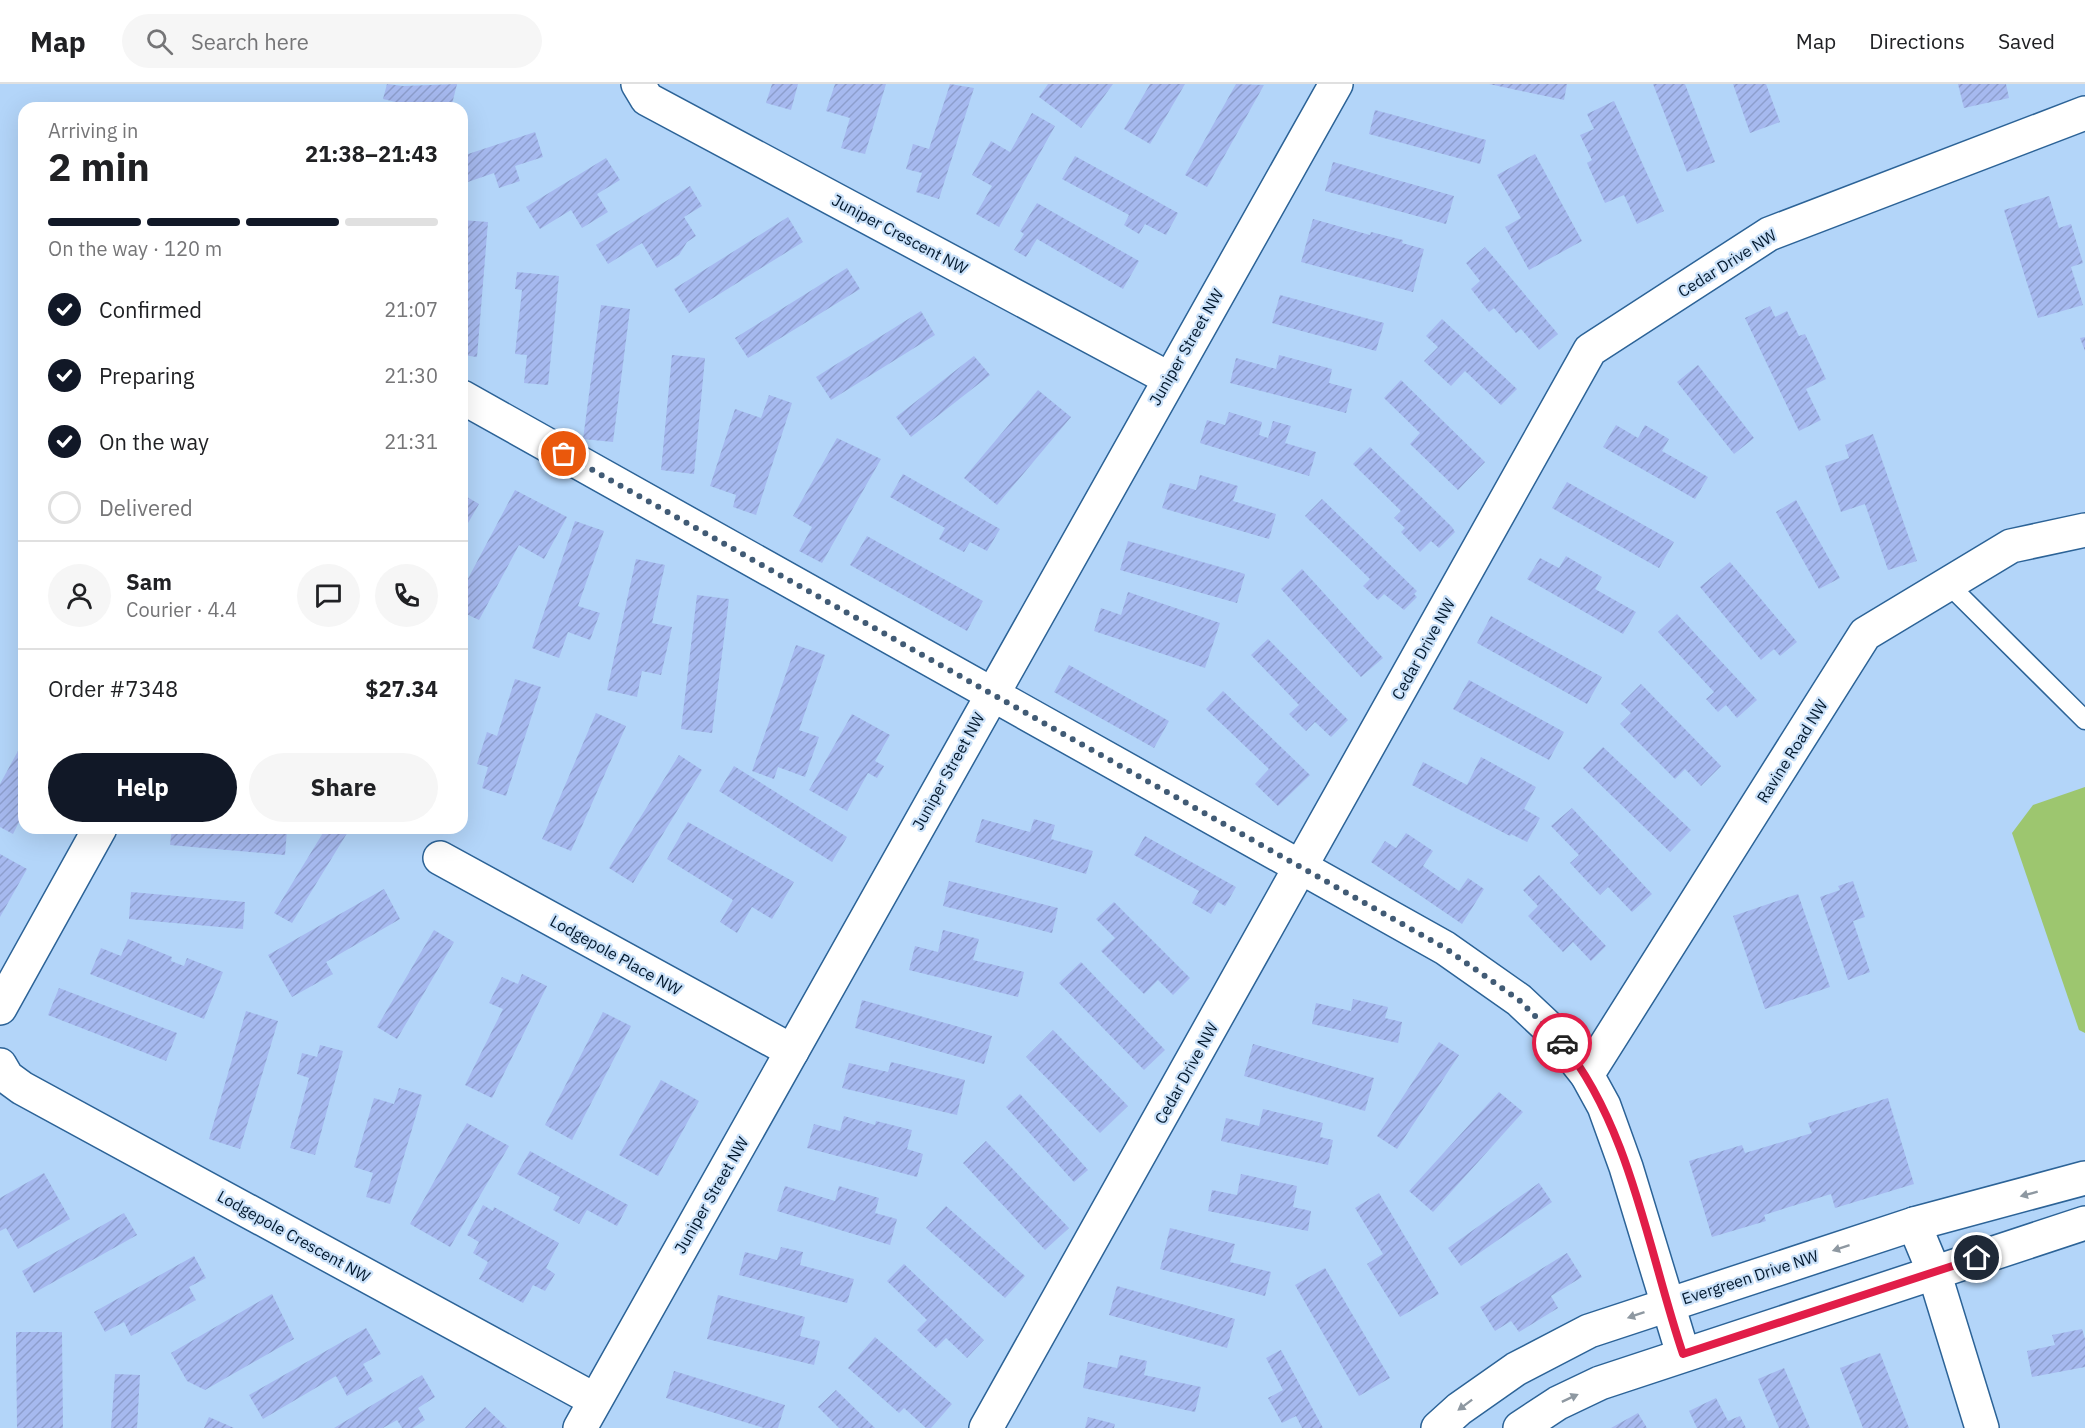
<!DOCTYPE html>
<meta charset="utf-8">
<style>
body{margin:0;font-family:"IBM Plex Sans",sans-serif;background:#f6f6f6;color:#202124;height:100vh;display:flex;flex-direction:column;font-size:22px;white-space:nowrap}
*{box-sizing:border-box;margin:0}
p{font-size:20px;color:#757577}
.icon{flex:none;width:33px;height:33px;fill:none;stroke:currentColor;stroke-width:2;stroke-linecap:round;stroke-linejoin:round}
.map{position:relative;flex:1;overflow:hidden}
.sheet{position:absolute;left:18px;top:18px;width:450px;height:732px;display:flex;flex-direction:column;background:#fff;border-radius:18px;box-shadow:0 6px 24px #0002}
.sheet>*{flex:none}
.pin{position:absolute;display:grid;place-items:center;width:51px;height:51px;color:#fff;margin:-26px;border:3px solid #fff;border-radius:50%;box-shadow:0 2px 6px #0007}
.courier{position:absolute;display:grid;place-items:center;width:60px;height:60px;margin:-30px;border:4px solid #e11d48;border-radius:50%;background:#fff;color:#222;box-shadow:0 2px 8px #0007}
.summary em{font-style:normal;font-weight:700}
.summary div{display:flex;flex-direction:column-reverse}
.summary{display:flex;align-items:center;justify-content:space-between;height:102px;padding:0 30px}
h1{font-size:39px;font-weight:700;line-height:45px}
.bar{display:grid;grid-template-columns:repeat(4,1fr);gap:9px 6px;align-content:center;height:72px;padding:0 30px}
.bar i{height:8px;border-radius:4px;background:#e0e0e0}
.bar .active{background:#111827}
.bar p{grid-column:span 4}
.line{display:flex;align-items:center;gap:15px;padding:0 30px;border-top:2px solid #e0e0e0}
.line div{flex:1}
.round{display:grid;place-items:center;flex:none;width:63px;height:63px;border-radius:32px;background:#f6f6f6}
ol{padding:0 30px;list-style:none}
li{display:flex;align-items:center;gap:18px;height:66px}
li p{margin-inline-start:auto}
li .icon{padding:6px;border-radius:50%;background:#111827;color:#fff;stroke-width:4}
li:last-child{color:#757577}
li i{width:33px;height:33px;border:3px solid #e0e0e0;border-radius:50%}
.button{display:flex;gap:12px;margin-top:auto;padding:12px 30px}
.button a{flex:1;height:69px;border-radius:36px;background:#111827;color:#fff;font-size:24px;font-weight:700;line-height:69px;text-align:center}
.button a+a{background:#f6f6f6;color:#202124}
header{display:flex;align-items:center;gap:36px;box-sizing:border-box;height:84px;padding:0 30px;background:#fff;border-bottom:2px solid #e0e0e0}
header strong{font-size:28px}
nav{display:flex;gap:33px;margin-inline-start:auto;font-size:21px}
.search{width:420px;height:54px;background:#f6f6f6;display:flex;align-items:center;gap:15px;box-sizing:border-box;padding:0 21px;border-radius:33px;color:#757577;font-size:22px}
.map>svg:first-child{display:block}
.park{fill:#9dc66f}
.building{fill:url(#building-hatch)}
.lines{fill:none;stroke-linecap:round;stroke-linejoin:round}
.lane-casing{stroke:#2c6397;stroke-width:21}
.street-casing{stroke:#2c6397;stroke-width:36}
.lane{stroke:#fff;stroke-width:18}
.street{stroke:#fff;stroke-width:33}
.oneway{fill:#8e98a1}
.done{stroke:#415b75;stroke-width:6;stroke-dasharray:0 10.8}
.route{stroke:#e11d48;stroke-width:8}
.labels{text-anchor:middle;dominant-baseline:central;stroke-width:4.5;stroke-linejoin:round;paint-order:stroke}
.street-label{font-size:16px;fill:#03192e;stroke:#cae1f9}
</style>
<header>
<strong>Map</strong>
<div class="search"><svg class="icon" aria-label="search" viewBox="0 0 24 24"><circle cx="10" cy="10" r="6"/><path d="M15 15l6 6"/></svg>Search here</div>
<nav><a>Map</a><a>Directions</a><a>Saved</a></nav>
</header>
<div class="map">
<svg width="2085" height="1344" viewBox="0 0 2085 1344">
<defs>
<pattern id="building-hatch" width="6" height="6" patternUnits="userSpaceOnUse" patternTransform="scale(1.5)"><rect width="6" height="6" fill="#a6b9ef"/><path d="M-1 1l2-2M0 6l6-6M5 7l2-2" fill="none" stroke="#8d9ecd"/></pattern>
</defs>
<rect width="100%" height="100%" fill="#b3d5f9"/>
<path class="park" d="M2085,703V949L2079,946L2012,749L2033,721Z"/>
<g class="building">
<path d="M387,0L403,2L457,0L451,24H398L400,19L383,15Z"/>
<path d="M772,0H798L791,26L766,19Z"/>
<path d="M835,0H886L865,70L841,64L850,34L826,27Z"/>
<path d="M950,0L974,4L939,115L916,108L922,89L906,85L913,60L929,65Z"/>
<path d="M1048,0H1113L1081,44L1039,13Z"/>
<path d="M1150,0H1185L1150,60L1124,45Z"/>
<path d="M1236,0L1264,1L1207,103L1185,91Z"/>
<path d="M1489,0H1567L1564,16Z"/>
<path d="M1653,0H1685L1715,78L1687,88Z"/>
<path d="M1733,0H1766L1780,38L1750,49Z"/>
<path d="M1958,0H2006L2009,14L1964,24Z"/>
<path d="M1614,17L1664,127L1637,140L1624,111L1605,119L1587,79L1592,76L1580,51L1594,45L1587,30Z"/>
<path d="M1375,26L1486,56L1480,80L1369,50Z"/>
<path d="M1032,29L1055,42L999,143L976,130L992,102L972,91L991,57L1010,68Z"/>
<path d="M535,48L543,73L515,82L520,97L499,104L494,89L462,100V72Z"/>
<path d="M1535,70L1582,157L1529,186L1505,143L1521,134L1497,91Z"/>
<path d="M1075,72L1178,129L1166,151L1145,140L1139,150L1124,141L1129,131L1062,95Z"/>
<path d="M606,74L620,96L597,110L608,128L582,144L571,126L540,145L526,123Z"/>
<path d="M1333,78L1454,112L1446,140L1325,107Z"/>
<path d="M690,102L702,122L684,133L696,152L687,158L679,171L657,184L642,159L608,180L596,161Z"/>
<path d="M2049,112L2059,144L2071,140L2083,179L2071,183L2083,221L2038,234L2004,126Z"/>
<path d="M1037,119L1139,177L1123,205L1037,155L1026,173L1014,166L1024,150L1020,147Z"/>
<path d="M788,133L803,158L689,229L674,205Z"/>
<path d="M1313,135L1370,151L1371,148L1403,156L1402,159L1424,165L1413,208L1301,178Z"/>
<path d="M462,136L488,138L477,273L462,271Z"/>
<path d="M1485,163L1558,250L1539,266L1521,245L1516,249L1494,224L1489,228L1471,205L1480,197L1466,179Z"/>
<path d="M847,184L860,205L748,274L735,254Z"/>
<path d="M517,188L559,192L548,301L524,299L527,271L515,270L522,206L515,205Z"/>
<path d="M1280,211L1384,239L1376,267L1272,239Z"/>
<path d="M601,221L630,225L613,358L583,355Z"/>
<path d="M1770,222L1775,233L1787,227L1799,252L1805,250L1826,295L1806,305L1821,336L1799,347L1745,234Z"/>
<path d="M921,227L935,251L831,316L816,293Z"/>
<path d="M1442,235L1517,305L1501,321L1465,287L1451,302L1424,277L1438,263L1426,252Z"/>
<path d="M2085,253V267L2080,254Z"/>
<path d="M672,271L705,274L694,390L661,386Z"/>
<path d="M1279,271L1332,285L1329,299L1352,305L1346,329L1230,299L1236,274L1276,285Z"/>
<path d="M974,272L990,291L911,353L896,333Z"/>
<path d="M1698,281L1754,354L1734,370L1677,298Z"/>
<path d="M1401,296L1485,378L1458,406L1410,360L1420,349L1384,314Z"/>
<path d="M1038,306L1071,333L997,421L964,394Z"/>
<path d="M769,311L792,319L756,431L733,423L736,411L710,402L735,325L761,334Z"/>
<path d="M1229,328L1262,338L1259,351L1268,354L1273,337L1291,342L1285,359L1316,368L1309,392L1200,359L1207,336L1225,341Z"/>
<path d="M1616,341L1638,354L1645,341L1669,355L1662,367L1708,393L1695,415L1603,363Z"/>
<path d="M1873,350L1917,477L1888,486L1865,420L1841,428L1825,382L1849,374L1845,361Z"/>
<path d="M837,354L881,375L822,479L799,467L812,443L793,432Z"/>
<path d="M1370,363L1452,443L1455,448L1439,464L1431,457L1420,468L1401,448L1405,444L1394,434L1401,427L1353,380Z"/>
<path d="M903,390L1000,445L987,467L970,458L964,468L939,455L945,444L890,413Z"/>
<path d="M1200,391L1238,402L1233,417L1276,430L1269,455L1162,424L1170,399L1196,406Z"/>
<path d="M1567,398L1674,458L1659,484L1552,424Z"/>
<path d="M515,406L567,433L544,475L519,461L479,536L462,528V506Z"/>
<path d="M462,410L479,420L464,446L462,445Z"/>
<path d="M1322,415L1417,507L1414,510L1417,513L1404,526L1384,510L1378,516L1363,502L1370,495L1305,432Z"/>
<path d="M1796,416L1840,494L1819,505L1776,428Z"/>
<path d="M575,437L604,447L578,522L600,529L590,556L568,548L559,574L532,564Z"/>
<path d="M867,452L983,517L967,547L850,481Z"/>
<path d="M1128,457L1245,490L1237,519L1120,486Z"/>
<path d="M1566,472L1602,493L1595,505L1636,528L1623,550L1527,495L1540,474L1559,484Z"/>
<path d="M636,475L665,481L652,539L672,543L661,591L642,587L637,613L607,606Z"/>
<path d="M1730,478L1797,558L1780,572L1774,565L1761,576L1700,503Z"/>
<path d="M1302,485L1383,574L1361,593L1281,505Z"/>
<path d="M1128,508L1220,539L1205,584L1094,547L1101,524L1121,531Z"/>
<path d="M697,511L729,515L712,649L681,645Z"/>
<path d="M1677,530L1757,616L1737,634L1726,621L1718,628L1706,615L1714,608L1658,548Z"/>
<path d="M1491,532L1602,593L1587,620L1477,559Z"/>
<path d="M1268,555L1348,636L1331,653L1315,638L1306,647L1289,630L1299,621L1251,571Z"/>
<path d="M796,561L825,571L799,646L819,653L805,693L778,683L774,695L752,687Z"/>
<path d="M1069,581L1169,637L1154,664L1054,608Z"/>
<path d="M515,595L541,603L506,712L482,704L488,683L477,680L487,648L497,652Z"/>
<path d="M1469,596L1564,648L1549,676L1453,625Z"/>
<path d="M1641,600L1721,682L1701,702L1685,685L1675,695L1620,640L1631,629L1621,620Z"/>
<path d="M1223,607L1310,691L1278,722L1255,700L1269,685L1206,625Z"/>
<path d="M596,629L626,642L571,767L542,755Z"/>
<path d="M852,630L890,651L875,677L884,682L877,694L868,689L847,727L809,706Z"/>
<path d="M24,656V728L13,750L0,743V700Z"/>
<path d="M1603,663L1691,746L1670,768L1583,684Z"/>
<path d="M679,671L702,686L633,799L609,784Z"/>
<path d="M1481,673L1536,703L1524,725L1540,734L1527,758L1511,750L1510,752L1412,701L1423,678L1467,701Z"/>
<path d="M734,682L847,753L832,778L719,707Z"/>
<path d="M1572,724L1652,810L1632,828L1608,803L1600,811L1570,779L1579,771L1551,742Z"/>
<path d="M982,735L1030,748L1034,735L1055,741L1051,755L1093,767L1086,790L975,758Z"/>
<path d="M688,738L794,798L772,835L752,823L737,849L720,838L733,816L667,775Z"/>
<path d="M172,744L287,746L285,771L170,761Z"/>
<path d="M326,744L349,746L292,839L274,829Z"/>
<path d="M1406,749L1433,767L1423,782L1459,807L1468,794L1484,805L1462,840L1371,778L1385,757L1396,764Z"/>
<path d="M1145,752L1236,803L1225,822L1218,818L1211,830L1192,819L1199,807L1134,771Z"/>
<path d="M0,770L27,785L0,833Z"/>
<path d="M1539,791L1606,862L1591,877L1573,858L1563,868L1528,832L1538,822L1523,806Z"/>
<path d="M949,797L1058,824L1052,849L943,822Z"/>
<path d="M1853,797L1865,833L1853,837L1870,888L1848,896L1820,813L1840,806L1838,802Z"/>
<path d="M384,805L400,835L326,878L333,890L292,913L268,871Z"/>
<path d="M131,808L245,818L243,845L129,835Z"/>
<path d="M1798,810L1830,903L1765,925L1733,832Z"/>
<path d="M1114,818L1190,894L1173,911L1158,896L1144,910L1101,867L1115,854L1096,835Z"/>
<path d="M434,846L454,858L397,955L377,943Z"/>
<path d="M943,846L979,855L973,876L1024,888L1018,913L909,886L915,862L938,868Z"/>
<path d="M128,855L172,873L171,877L184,882L187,874L223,888L204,935L90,890L101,864L121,872Z"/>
<path d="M1081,878L1165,966L1144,986L1059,899Z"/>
<path d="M522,890L547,902L492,1014L465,1001L503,925L489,919L502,893L518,900Z"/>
<path d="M59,904L177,949L166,977L48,931Z"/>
<path d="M1353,915L1388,923L1385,934L1402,938L1398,959L1312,940L1316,919L1351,927Z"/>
<path d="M862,916L992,952L984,980L855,944Z"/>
<path d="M246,927L278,937L240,1065L209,1055Z"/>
<path d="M603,928L631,942L572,1056L545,1041Z"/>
<path d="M1053,946L1128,1022L1100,1049L1026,973Z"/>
<path d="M1439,958L1459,971L1397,1065L1377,1052Z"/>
<path d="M1253,960L1374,994L1365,1027L1244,992Z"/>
<path d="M320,961L343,967L315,1071L290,1064L309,994L297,990L302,969L317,973Z"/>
<path d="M891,978L965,996L957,1031L842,1004L849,979L888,988Z"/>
<path d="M661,996L699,1017L658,1092L619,1071Z"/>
<path d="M399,1004L422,1011L390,1120L366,1113L373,1089L354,1083L374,1014L394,1020Z"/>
<path d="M1499,1008L1523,1028L1433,1128L1409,1107Z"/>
<path d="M1020,1010L1088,1086L1074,1098L1006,1023Z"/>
<path d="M1888,1014L1914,1100L1835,1124L1831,1110L1764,1131L1766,1137L1712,1153L1689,1077L1742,1061L1745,1069L1812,1049L1808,1039Z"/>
<path d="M1263,1025L1323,1039L1320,1053L1333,1056L1328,1081L1221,1057L1226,1034L1259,1042Z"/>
<path d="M844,1032L875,1041L876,1037L912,1046L907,1065L923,1070L917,1093L807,1064L814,1040L840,1047Z"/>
<path d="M467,1039L509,1062L450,1163L410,1140Z"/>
<path d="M986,1057L1069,1144L1045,1166L963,1079Z"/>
<path d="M530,1067L628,1121L617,1142L587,1126L579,1140L553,1126L560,1113L517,1090Z"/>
<path d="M44,1089L70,1135L18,1165L6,1144L0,1147V1114Z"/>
<path d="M1241,1090L1297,1102L1293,1123L1311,1127L1308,1147L1208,1127L1212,1106L1237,1111Z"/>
<path d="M1539,1099L1552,1118L1461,1182L1448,1164Z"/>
<path d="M785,1102L835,1117L839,1102L879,1114L875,1129L897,1135L890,1161L777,1127Z"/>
<path d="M1379,1109L1439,1210L1400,1233L1367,1180L1383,1170L1355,1124Z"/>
<path d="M483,1121L493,1127L494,1123L559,1159L546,1184L555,1190L545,1207L533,1201L523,1219L479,1195L488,1178L473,1169L479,1158L467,1151Z"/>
<path d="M946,1122L1025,1192L1005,1214L926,1144Z"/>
<path d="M124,1129L137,1151L34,1209L22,1187Z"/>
<path d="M1170,1144L1235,1160L1230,1178L1271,1188L1265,1212L1160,1185Z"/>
<path d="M781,1163L803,1168L800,1181L854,1195L847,1219L739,1191L745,1168L777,1176Z"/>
<path d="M1567,1169L1582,1193L1551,1212L1558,1224L1519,1248L1511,1237L1495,1247L1480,1223Z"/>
<path d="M194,1172L206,1194L189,1203L196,1216L131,1252L124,1238L105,1248L94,1228Z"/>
<path d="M904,1180L984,1256L967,1274L946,1254L936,1264L917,1246L927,1236L887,1197Z"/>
<path d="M1325,1184L1390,1294L1359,1312L1295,1201Z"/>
<path d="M1117,1202L1235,1235L1227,1264L1109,1231Z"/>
<path d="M272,1210L294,1255L205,1306L187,1297L171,1269Z"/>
<path d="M718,1211L805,1233L800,1252L820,1257L814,1281L707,1255Z"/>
<path d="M366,1244L381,1270L363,1280L373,1297L347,1312L336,1292L263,1335L249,1311Z"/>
<path d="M2082,1245L2085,1255V1283L2032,1293L2027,1267L2055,1261L2052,1251Z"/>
<path d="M16,1248H62L63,1344H17Z"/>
<path d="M875,1253L952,1320L931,1344H926L904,1324L899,1329L848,1284Z"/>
<path d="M1281,1266L1323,1344H1302L1296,1332L1282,1339L1268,1314L1283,1306L1266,1274Z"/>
<path d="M1880,1269L1909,1344H1863L1840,1284Z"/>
<path d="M1120,1271L1147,1277L1144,1291L1201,1303L1195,1328L1083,1304L1088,1278L1117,1284Z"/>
<path d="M1784,1284L1810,1344H1779L1758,1295Z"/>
<path d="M674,1287L785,1321L778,1344H764L666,1314Z"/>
<path d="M115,1290L140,1291L137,1344H111Z"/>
<path d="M422,1291L435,1313L418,1324L425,1336L413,1344H402L397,1336L383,1344H334Z"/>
<path d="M836,1306L875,1344H839L818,1323Z"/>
<path d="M1716,1314L1728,1337L1740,1332L1746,1344H1697L1689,1327Z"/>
<path d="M485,1323L507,1344H465Z"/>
<path d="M1638,1329L1647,1344H1611Z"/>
<path d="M209,1333L234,1344H204Z"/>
<path d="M1088,1333L1115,1340L1114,1344H1085Z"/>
</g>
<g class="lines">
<g class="lane-casing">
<path id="lane" d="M1948,500L2085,636"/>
</g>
<g class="street-casing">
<g id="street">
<path d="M638,0L647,15L1168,294"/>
<path d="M462,313L1445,864L1519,916L1553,948L1587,991L1604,1022L1626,1083L1683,1270"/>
<path d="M440,774L792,967"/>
<path d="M0,924L100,744"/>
<path d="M0,981L7,993L22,1004L595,1316"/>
<path d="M1587,991L1865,550L2011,462L2085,446"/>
<path d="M1914,1140L1934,1188L1982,1344"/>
<path d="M580,1344L1336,0"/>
<path d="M986,1344L1590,266L1769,150L2085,29"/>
<path d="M1438,1344L1459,1325L1516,1285L1589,1247L1914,1140L2085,1094"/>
<path d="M1520,1344L1558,1319L1600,1299L2085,1139"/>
</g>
</g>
<use href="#lane" class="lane"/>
<use href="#street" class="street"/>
</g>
<defs><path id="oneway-solid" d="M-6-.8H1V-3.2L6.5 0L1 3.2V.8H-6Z" transform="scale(1.5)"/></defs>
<g class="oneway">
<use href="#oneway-solid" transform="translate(2029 1110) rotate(165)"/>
<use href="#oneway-solid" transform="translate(1841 1164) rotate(162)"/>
<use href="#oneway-solid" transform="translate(1636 1231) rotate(161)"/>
<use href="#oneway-solid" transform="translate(1570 1314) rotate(-25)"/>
<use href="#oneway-solid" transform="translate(1465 1321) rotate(143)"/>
</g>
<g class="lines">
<path class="done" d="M564,370L1445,864L1519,916L1562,959"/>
<path class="route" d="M1562,959C1630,1041 1649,1170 1683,1270L1977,1174"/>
</g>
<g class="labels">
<g class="street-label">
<text transform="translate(900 150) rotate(28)">Juniper Crescent NW</text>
<text transform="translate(1727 179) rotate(-32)">Cedar Drive NW</text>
<text transform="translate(1186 263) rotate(-60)">Juniper Street NW</text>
<text transform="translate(1423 565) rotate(-61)">Cedar Drive NW</text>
<text transform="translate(1792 667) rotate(-58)">Ravine Road NW</text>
<text transform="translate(948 687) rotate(-61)">Juniper Street NW</text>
<text transform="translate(616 871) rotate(29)">Lodgepole Place NW</text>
<text transform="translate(1186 989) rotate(-61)">Cedar Drive NW</text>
<text transform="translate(711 1111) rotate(-60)">Juniper Street NW</text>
<text transform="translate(294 1152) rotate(29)">Lodgepole Crescent NW</text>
<text transform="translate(1750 1193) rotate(-18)">Evergreen Drive NW</text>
</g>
</g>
</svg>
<div class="pin" style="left:564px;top:370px;background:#ea580c"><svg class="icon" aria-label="bag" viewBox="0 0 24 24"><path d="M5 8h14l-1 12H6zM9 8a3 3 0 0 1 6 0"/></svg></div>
<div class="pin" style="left:1977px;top:1174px;background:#1f2937"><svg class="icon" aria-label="home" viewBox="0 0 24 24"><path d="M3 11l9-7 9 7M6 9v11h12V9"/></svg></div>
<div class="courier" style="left:1562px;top:959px"><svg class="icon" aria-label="car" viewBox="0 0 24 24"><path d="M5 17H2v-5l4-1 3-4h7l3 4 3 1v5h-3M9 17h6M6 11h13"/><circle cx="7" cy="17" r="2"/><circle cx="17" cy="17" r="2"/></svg></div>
<section class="sheet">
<div class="summary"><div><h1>2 min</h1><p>Arriving in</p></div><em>21:38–21:43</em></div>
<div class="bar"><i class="active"></i><i class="active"></i><i class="active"></i><i></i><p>On the way · 120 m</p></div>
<ol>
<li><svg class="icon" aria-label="check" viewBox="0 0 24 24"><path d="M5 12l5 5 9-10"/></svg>Confirmed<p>21:07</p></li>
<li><svg class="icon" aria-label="check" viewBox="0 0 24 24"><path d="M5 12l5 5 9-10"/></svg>Preparing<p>21:30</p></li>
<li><svg class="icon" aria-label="check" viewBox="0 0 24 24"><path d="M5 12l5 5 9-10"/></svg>On the way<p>21:31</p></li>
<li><i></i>Delivered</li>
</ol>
<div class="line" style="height:108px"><a class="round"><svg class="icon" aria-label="person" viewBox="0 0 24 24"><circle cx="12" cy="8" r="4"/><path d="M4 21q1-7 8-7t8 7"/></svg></a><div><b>Sam</b><p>Courier · 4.4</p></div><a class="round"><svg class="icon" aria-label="chat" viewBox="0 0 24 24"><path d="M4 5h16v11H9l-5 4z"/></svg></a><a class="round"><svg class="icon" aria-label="phone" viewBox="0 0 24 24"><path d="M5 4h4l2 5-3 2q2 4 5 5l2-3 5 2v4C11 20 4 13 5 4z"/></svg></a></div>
<div class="line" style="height:78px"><div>Order #7348</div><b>$27.34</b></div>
<div class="button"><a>Help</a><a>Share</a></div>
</section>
</div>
